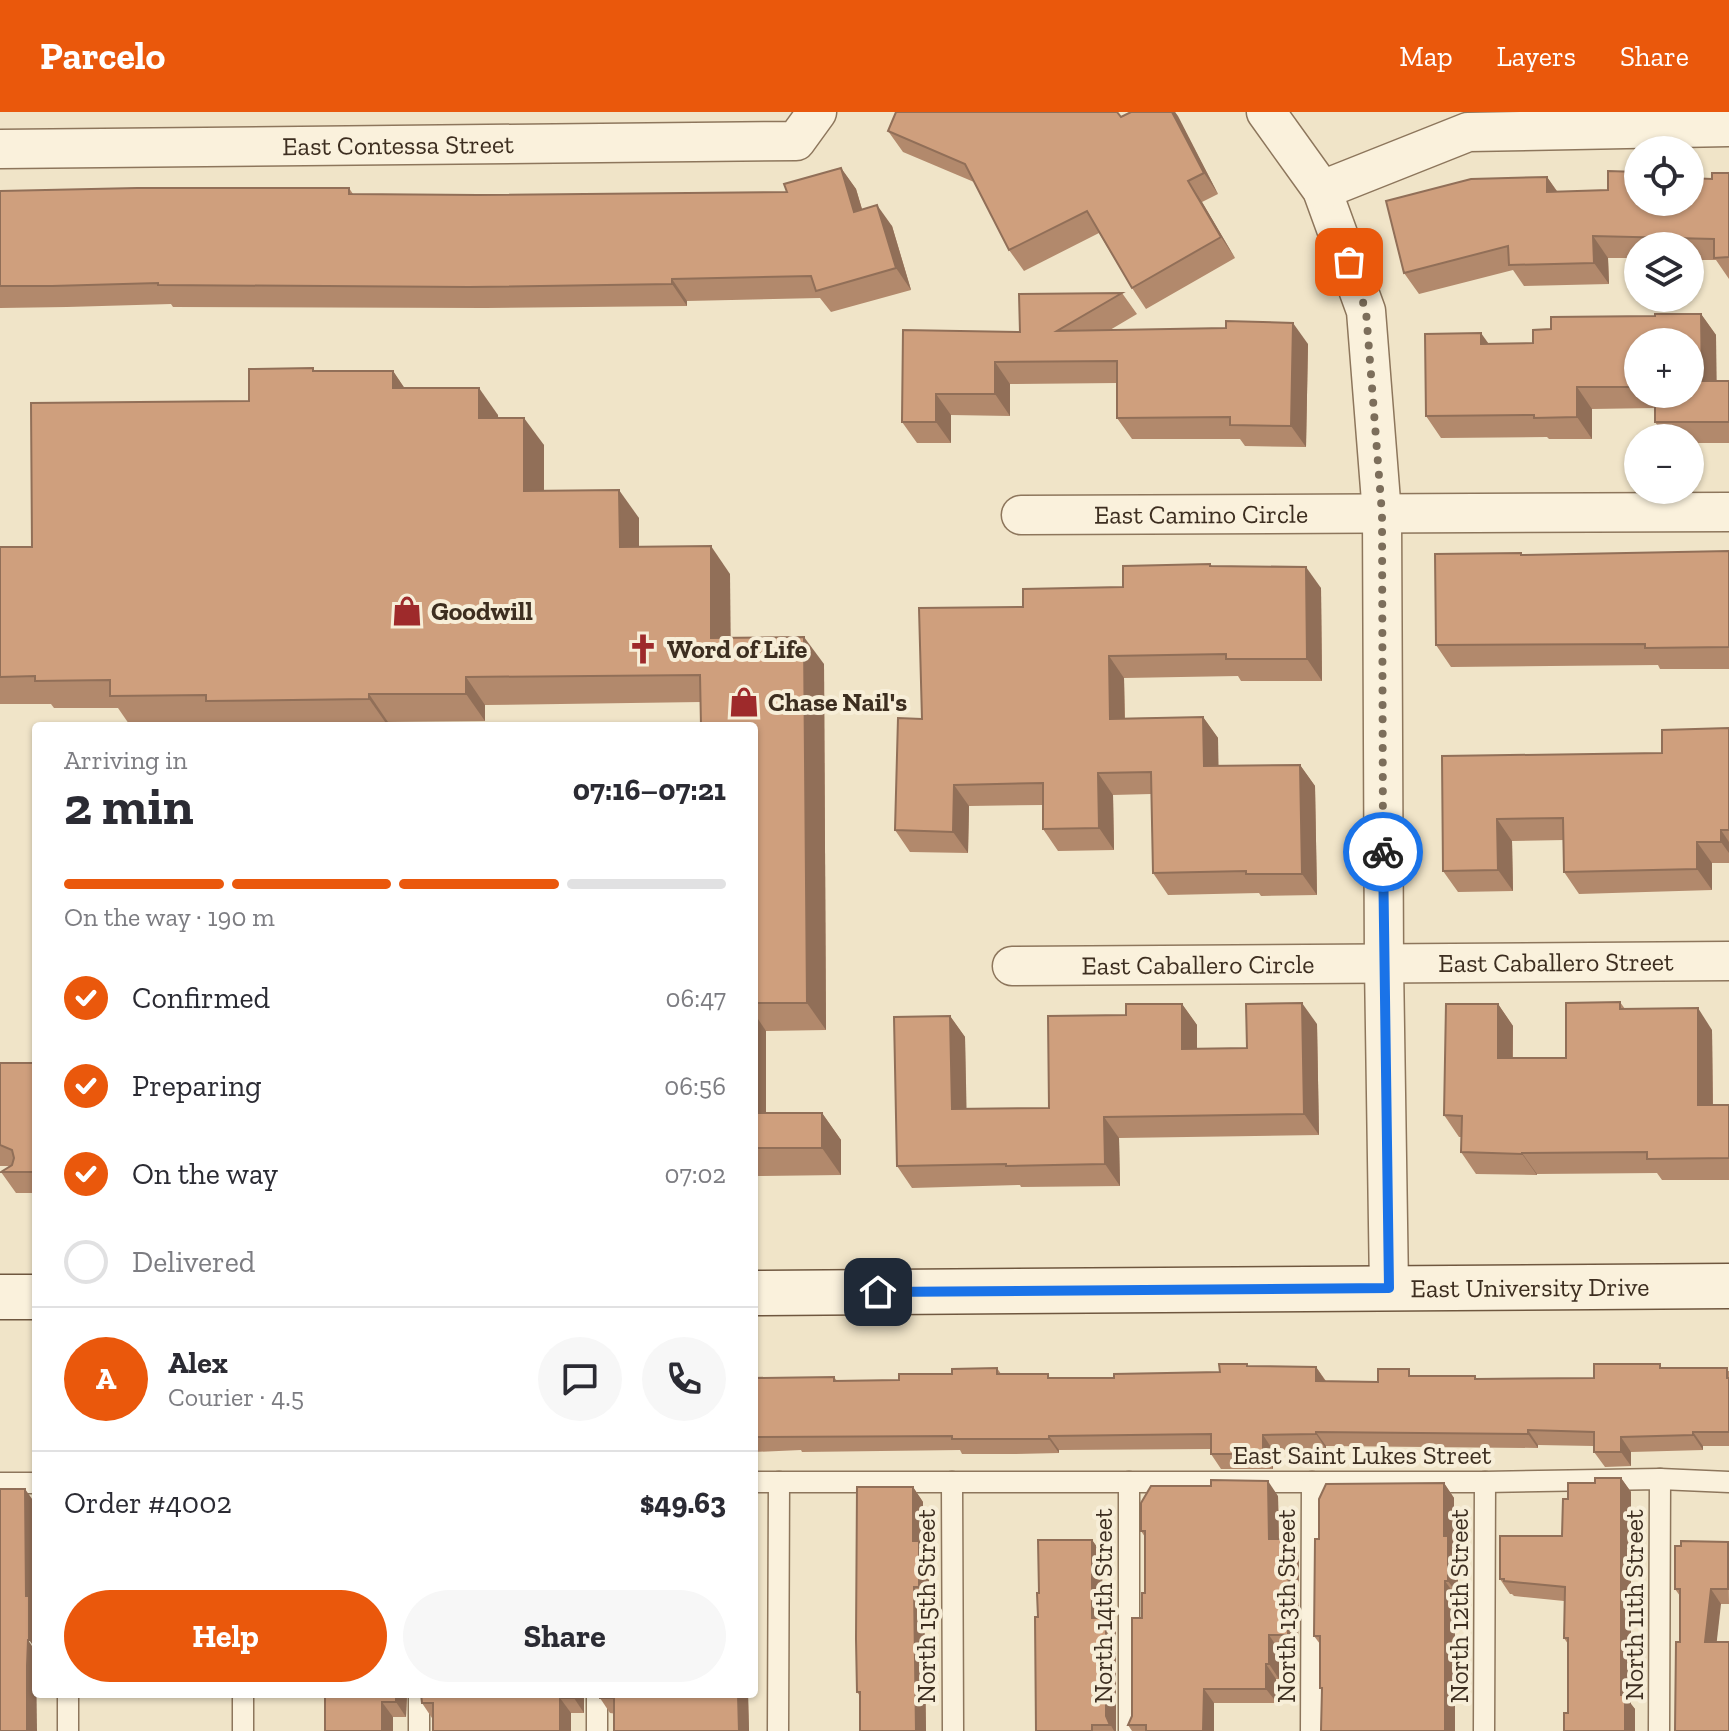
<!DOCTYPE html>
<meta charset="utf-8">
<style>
body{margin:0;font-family:"Zilla Slab",serif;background:#f7f7f7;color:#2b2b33;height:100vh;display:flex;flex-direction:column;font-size:30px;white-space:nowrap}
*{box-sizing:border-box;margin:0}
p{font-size:26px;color:#7c7c81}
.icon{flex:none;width:44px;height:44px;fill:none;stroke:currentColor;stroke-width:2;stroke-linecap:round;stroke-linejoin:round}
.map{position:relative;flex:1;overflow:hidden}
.panel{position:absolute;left:32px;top:610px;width:726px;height:976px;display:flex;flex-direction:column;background:#fff;border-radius:8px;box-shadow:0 2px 6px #0004}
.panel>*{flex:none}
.buttons{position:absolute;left:1624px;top:24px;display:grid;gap:16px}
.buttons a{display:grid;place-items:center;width:80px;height:80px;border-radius:50%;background:#fff;box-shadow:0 2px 6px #0004;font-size:40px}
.pin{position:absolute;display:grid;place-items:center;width:68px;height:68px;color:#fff;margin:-34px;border-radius:16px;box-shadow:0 4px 12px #0006}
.courier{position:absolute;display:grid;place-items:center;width:80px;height:80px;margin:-40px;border:6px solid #1a73e8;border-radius:50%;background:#fff;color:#222;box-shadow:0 2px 10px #0007}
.summary em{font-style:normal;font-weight:700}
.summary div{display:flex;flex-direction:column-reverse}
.summary{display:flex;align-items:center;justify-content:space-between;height:136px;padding:0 32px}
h1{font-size:52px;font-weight:700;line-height:60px}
.bar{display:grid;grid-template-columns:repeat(4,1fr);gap:12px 8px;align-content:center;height:96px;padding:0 32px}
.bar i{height:10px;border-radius:6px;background:#e1e1e2}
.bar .on{background:#ea580c}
.bar p{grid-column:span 4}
.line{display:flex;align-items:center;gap:20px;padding:0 32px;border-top:2px solid #e1e1e2}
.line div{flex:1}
.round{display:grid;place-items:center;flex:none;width:84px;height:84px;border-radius:42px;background:#f7f7f7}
ol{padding:0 32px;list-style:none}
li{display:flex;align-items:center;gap:24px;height:88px}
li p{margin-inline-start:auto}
li .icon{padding:8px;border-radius:50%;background:#ea580c;color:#fff;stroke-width:4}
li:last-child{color:#7c7c81}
li i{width:44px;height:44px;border:4px solid #e1e1e2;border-radius:50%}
.primary-button{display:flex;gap:16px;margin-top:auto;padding:16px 32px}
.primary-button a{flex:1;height:92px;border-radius:48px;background:#ea580c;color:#fff;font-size:32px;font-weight:700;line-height:92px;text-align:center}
.primary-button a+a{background:#f7f7f7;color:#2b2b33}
header{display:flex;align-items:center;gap:48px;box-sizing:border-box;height:112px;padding:0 40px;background:#ea580c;color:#fff}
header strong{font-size:38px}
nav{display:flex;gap:44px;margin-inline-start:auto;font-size:28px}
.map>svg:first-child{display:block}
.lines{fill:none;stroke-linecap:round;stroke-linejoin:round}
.lane-casing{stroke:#8d765c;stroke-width:23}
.street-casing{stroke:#8d765c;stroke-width:41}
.secondary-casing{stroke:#6f573f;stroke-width:47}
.lane{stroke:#faf1dc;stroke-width:20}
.street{stroke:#faf1dc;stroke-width:38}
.secondary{stroke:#faf1dc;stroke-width:44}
.wall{fill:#b2896c;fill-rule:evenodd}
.shaded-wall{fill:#916f58}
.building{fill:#cf9f7d;stroke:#916f58;stroke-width:2}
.done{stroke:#7c6e5b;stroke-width:8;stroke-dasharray:0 14.4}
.route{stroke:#1a73e8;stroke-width:10}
.labels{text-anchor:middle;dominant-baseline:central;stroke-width:8;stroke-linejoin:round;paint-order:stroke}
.street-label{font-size:26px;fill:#3d2e20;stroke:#f7eed8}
.poi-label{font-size:26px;font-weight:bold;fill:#3d2e20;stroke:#f7eed8;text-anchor:start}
</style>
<header>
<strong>Parcelo</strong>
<nav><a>Map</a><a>Layers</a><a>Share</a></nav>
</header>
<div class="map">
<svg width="1729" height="1619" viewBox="0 0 1729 1619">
<rect width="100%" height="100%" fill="#f0e4c8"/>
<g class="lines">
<g class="lane-casing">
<g id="lane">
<path d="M754,1370H1485L1660,1367L1729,1370"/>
<path d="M952,1370L953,1619"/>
<path d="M1129,1370V1619"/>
<path d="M0,1371H36"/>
<path d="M243,1582V1619"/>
<path d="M419,1582V1619"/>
<path d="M597,1582V1619"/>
<path d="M68,1619V1582"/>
<path d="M778,1619L779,1370"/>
<path d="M1311,1619L1312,1370"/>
<path d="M1484,1619L1485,1370"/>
<path d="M1659,1619L1660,1367"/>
</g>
</g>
<g class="street-casing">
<g id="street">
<path d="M1266,0L1322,78L1366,199L1382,402L1384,852L1389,1176"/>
<path id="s1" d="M0,37L796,29L817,0"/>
<path d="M1322,78L1468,20L1729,15"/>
<path id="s2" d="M1021,403L1729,400"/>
<path id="s3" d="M1012,854L1729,849"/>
</g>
</g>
<g class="secondary-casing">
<g id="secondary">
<path id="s4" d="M754,1181L1729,1174"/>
<path d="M0,1185H36"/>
</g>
</g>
<use href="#lane" class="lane"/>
<use href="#street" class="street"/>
<use href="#secondary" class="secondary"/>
</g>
<g class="wall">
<path d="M1131,0H1175L1218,82L1202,90L1235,146L1146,197L1132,176L1099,121L1024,159L1009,138L974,70L903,40L888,19L1121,5Z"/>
<path d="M841,56L856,77L862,97L892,114L911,178L831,200L820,186L687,189V194L485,196L173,195L171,192L67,195L0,196V79L349,76L353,82L478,83L787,80Z"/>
<path d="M1729,61V167L1716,148H1690V134H1638V146H1608L1609,172L1524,174L1513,158L1419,182L1404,161L1547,65L1557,79L1638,90Z"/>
<path d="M1122,181L1137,202L1110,218L1308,232L1306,335L1245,334L1240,327H1132L1117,306V271L1010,272V304L951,303V331H917L902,310L903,218L1020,220Z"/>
<path d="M1701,202L1716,223V269H1729V331H1690V326H1666L1655,310V296L1592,297V327H1549L1547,325L1441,326L1426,304L1488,232L1533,231L1551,217L1655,204ZM1638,230L1690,282H1638Z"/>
<path d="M316,259H393L404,276L498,303V306L544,333V379L639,406V435L730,462V525L824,552L826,918L766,919V1001H822L841,1028V1063L754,1064V614L701,590L485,593V609L388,610V614H223L221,611L129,612L118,596H54L51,592H0V435H32L249,289Z"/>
<path d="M1729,439V557H1660L1658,553L1451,555L1436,533L1521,441L1522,443Z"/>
<path d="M1210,452L1212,454L1321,476L1322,569H1241L1238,564L1124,566L1125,606L1203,605L1218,626V654L1300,653L1315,674L1317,783L1261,784L1259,781L1168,783L1153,761L1151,682L1113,683L1114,738L1058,739L1043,717V693L969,694L968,741L910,740L895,718L922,607L1023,495L1123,475Z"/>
<path d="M1729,616V751H1712V778L1579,782L1564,760V728L1512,729L1513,779L1458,780L1443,759L1442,644L1662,641Z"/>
<path d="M1620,890L1625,897L1712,918L1713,993H1729V1068H1662L1657,1061L1537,1062V1063L1476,1062L1461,1040V1025H1459L1444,1003L1498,892L1513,914V946H1566Z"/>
<path d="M1182,892L1197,913V937L1247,936L1317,912L1319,1023L1119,1026L1120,1074L1021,1075L1020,1073L912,1076L897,1054L950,904L965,925L966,997L1049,996L1126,903Z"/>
<path d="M0,951H36V1081H16L1,1060L10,1054H0Z"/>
<path d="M1249,1254L1316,1255L1326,1269L1378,1270L1414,1264H1475L1477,1267L1594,1266L1663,1256L1729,1259V1334H1703V1338L1631,1340V1354L1605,1355L1594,1340V1334L1538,1333V1336L1326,1334V1337L1273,1338V1357H1221L1211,1342V1337L1059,1338V1341L1016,1342H962L960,1338L802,1340L801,1338L754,1340V1266L834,1265L837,1269L899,1268L997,1256L1001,1262L1052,1266H1114L1220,1260Z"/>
<path d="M1621,1366L1631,1380V1592L1635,1597V1619H1564L1568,1601V1532L1564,1526V1489L1514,1484L1512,1482H1510L1500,1467L1562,1424L1568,1387L1595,1371Z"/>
<path d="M1444,1371L1454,1386V1433L1458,1439V1483H1455V1619H1321L1322,1579L1320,1576V1532L1314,1524L1319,1427Z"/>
<path d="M913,1375L923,1390V1435L929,1443V1489H924L926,1619H860V1584L857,1580Z"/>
<path d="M1278,1384L1279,1427L1299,1441L1298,1538H1279V1567H1276L1277,1591H1214V1619H1132L1128,1613L1132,1604L1145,1481V1425L1141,1419Z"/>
<path d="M1092,1428L1102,1442V1506L1116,1520V1619H1036L1039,1481Z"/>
<path d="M1728,1430L1729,1492H1721L1680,1530V1484L1675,1477Z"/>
<path d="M325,1582H407L406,1605H393Z"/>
<path d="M421,1582H584V1601H571V1619L432,1606L422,1591Z"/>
<path d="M600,1582H748L749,1619L610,1601L600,1586Z"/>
</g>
<g class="shaded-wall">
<path d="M1172,0H1175L1178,4L1218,82L1204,61Z"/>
<path d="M841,56L856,77L869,121L854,100Z"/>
<path d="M1547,65L1562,87L1547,80Z"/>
<path d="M1188,69L1202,90L1235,146L1221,125Z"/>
<path d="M877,93L892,114L911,178L896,156Z"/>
<path d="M1593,124L1608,146L1609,172L1594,151Z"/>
<path d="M672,167L687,189V194L672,172Z"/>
<path d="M1701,202L1716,223L1717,291L1702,269Z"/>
<path d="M1293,211L1308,232L1306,335L1291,314Z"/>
<path d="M1481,221L1496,242L1481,232Z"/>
<path d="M995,250L1010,272V304L995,282Z"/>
<path d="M393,259L412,287L393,276Z"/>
<path d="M1577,275L1592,297V327L1577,305Z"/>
<path d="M479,276L498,303L499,333L479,306Z"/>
<path d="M936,282L951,303V331L936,310Z"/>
<path d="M524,306L544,333V406L524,379Z"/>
<path d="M619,378L639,406V462L620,435Z"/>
<path d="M711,434L730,462L731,553L711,526Z"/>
<path d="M1306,455L1321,476L1322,569L1307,547Z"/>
<path d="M804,525L824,552L826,918L807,891Z"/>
<path d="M1109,544L1124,566L1125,628L1110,607Z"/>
<path d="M466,565L485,593V609L466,582Z"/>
<path d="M369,582L388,610V614L369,587Z"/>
<path d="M1203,605L1218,626L1219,675L1204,654Z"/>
<path d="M1300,653L1315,674L1317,783L1302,762Z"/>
<path d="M1098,661L1113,683L1114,738L1099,716Z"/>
<path d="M954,673L969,694L968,741L953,720Z"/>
<path d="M1497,707L1512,729L1513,779L1498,758Z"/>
<path d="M1721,718L1729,730V741L1721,730Z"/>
<path d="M1697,730L1712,751V778L1697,757Z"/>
<path d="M1302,891L1317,912L1319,1023L1304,1002Z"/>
<path d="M1182,892L1197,913V959L1182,937Z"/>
<path d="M1498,892L1513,914L1512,967L1498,946Z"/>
<path d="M1698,896L1712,918L1713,1015L1698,993Z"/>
<path d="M754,901L766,919V1029L754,1011Z"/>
<path d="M950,904L965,925L967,1018L952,997Z"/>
<path d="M822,1001L841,1028V1063L822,1036Z"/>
<path d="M1104,1005L1119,1026L1120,1074L1105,1052Z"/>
<path d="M1522,1041L1537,1062V1063L1522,1042Z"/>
<path d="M1316,1255L1326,1270L1316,1269Z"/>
<path d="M1528,1318L1538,1333V1336L1528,1322Z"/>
<path d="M1316,1320L1326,1334V1337L1316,1322Z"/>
<path d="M1693,1320L1703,1334V1338L1693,1323Z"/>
<path d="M1263,1323L1273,1338V1357L1263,1342Z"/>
<path d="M1049,1324L1059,1338V1341L1049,1327Z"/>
<path d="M1621,1325L1631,1340V1354L1621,1340Z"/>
<path d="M1621,1366L1631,1380V1592L1635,1597V1619H1625L1621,1583Z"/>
<path d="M1268,1369L1278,1384L1279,1441L1269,1427Z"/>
<path d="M1444,1371L1454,1386V1433L1458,1439V1483L1448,1469L1444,1424Z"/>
<path d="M913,1375L923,1390V1435L929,1443V1489L919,1475L913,1429Z"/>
<path d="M25,1377L35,1391L36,1537L29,1528L26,1484Z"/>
<path d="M1289,1427L1299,1441L1298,1538L1288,1523Z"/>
<path d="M1092,1428L1102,1442L1103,1520L1092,1506Z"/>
<path d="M1445,1469L1455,1483V1619H1445Z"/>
<path d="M914,1475L924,1489L926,1619H916Z"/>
<path d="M1711,1477L1721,1492L1715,1545L1705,1530Z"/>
<path d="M1106,1506L1116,1520V1619H1114L1106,1604Z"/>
<path d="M1269,1523L1279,1538V1567L1269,1552Z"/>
<path d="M28,1528L36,1540L37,1619H27Z"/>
<path d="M1266,1552L1276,1567L1277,1591L1266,1577Z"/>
<path d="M1204,1577L1214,1591V1619H1203Z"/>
<path d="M396,1582H407L406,1605L396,1590Z"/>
<path d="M574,1582H584V1601L574,1586Z"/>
<path d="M738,1582H748L749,1619H739Z"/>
<path d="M560,1586L571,1601V1619H560Z"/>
<path d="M382,1590L393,1605V1619H382Z"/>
</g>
<g class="building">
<path d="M896,0H1117L1121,5L1131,0H1172L1204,61L1188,69L1221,125L1132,176L1087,99L1009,138L965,52L888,19Z"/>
<path d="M841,56L854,100L877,93L896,156L816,179L811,164L672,167V172L469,175L158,173V171L52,174H0V79L137,76H349V82L478,83L787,80L784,72Z"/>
<path d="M1608,59L1638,60V90H1690V66L1712,67V61H1729V145L1714,146V127L1593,124L1594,151L1509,153L1508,134L1404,161L1386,89L1471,67L1547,65V80L1608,78Z"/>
<path d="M1122,181L1057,219L1226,216V209L1293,211L1291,314L1230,313V305L1117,306V249L995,250V282H936V310H902L903,218L1020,220L1019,182Z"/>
<path d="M1655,202H1701L1702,269H1729V310H1655V282H1690V230H1638V275H1577V305L1534,306V303L1426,304L1425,222L1481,221V232L1533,231V218L1551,217V205L1655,204Z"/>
<path d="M313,256V259H393V276H479V306H524V379L619,378L620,435L711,434V526L804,525L807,891H754V614H701L700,563L466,565V582H369V587L206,589V583L110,584V568L35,569V564L0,565V435H32L31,291L249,289V257Z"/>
<path d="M1729,439V535L1645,536V532L1436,533L1435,442L1521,441V443Z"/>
<path d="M1210,452V454L1306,455L1307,547H1226V542L1109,544L1110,607L1203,605L1204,654L1300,653L1302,762H1246V759L1153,761L1151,660L1098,661L1099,716L1043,717V671L954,673L953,720L895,718L898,606L922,607L919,496L1023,495V477L1123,475V454Z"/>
<path d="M1729,616V718H1721V730H1697V757L1564,760L1563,706L1497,707L1498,758L1443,759L1442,644L1662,641V618Z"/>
<path d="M1620,890V897L1698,896V993H1729V1046L1647,1047V1040L1522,1041V1042L1461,1040L1462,1004L1444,1003L1446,892H1498V946H1566V891Z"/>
<path d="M1302,891L1304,1002L1104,1005L1105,1052L1006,1054V1052L897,1054L894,905L950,904L952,997L1049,996L1048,904L1126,903V892H1182V937L1247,936L1246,892Z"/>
<path d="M0,951H36L35,1060H1L12,1053L14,1046L12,1038L0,1033Z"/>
<rect x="754" y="1001" width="68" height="35"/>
<path d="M1219,1252H1247V1254L1316,1255V1269L1378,1270V1257H1409V1264H1475V1267L1594,1266V1252H1660V1256H1727V1266H1729V1320H1693V1323L1621,1325V1340H1594V1320L1528,1318V1322L1316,1320V1322L1263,1323V1342H1211V1322L1049,1324V1327H952V1324L754,1325V1266L834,1265V1269L899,1268V1262H952V1257L997,1256V1262H1048V1266H1114V1262L1220,1260Z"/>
<path d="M1595,1366H1621V1583H1625V1619H1564V1601H1568V1526H1564L1565,1475L1504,1469V1467H1500V1424H1562L1563,1387H1568V1371H1595Z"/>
<path d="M1211,1368L1268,1369L1269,1427H1289L1288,1523H1269V1552H1266V1577H1204L1203,1619H1146V1613H1128L1132,1604V1506H1142V1481H1145V1419H1141V1391L1151,1374H1211Z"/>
<path d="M1444,1371V1424H1448V1469H1445V1619H1321L1322,1576H1320V1524H1314L1315,1427H1319V1387L1326,1372Z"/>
<path d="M857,1375H913V1429H919V1475H914L916,1619H860V1580H857L856,1527Z"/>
<path d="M0,1377H25L26,1484H29V1528H28L27,1554V1619H0Z"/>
<path d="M1038,1428H1092V1506H1106V1604L1110,1613H1092V1619H1036L1035,1505H1038L1037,1481H1039Z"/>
<path d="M1681,1429L1728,1430V1477H1711L1705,1530H1729V1619H1675L1676,1530H1680V1477H1675V1434H1681Z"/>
<path d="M325,1582H396V1590H382V1619H325Z"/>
<path d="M421,1582H574V1586H560V1619H433V1591H422Z"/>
<path d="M600,1582H738L739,1619H614V1586H600Z"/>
</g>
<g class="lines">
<path class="done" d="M1349,150L1366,199L1382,402L1383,740"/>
<path class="route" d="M878,1180L1389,1176L1383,740"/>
</g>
<defs>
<g id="shop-bare" transform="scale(2.4)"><path d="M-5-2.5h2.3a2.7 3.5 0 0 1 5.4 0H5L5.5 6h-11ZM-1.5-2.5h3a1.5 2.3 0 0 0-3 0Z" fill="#9e2a2b" stroke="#f7eed8" stroke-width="2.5" paint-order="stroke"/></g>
<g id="church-bare" transform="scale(2.4)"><path d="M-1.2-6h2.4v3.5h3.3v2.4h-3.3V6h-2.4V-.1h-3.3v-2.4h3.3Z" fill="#9e2a2b" stroke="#f7eed8" stroke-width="2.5" paint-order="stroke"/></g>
</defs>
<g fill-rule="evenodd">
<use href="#shop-bare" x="407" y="499"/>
<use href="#church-bare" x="643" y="537"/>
<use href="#shop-bare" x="744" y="590"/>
</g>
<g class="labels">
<g class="street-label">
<text stroke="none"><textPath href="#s1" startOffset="398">East Contessa Street</textPath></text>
<text stroke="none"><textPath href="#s2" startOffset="180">East Camino Circle</textPath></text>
<text stroke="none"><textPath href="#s3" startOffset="544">East Caballero Street</textPath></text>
<text stroke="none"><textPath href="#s3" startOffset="186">East Caballero Circle</textPath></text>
<text stroke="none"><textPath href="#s4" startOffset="776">East University Drive</textPath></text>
<text x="1362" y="1343">East Saint Lukes Street</text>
<text transform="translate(1634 1493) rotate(-90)">North 11th Street</text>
<text transform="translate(926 1494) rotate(-90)">North 15th Street</text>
<text transform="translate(1103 1494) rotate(-90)">North 14th Street</text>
<text transform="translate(1286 1494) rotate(-90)">North 13th Street</text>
<text transform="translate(1459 1494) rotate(-90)">North 12th Street</text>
</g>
<g class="poi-label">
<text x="431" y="499">Goodwill</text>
<text x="667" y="537">Word of Life</text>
<text x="768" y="590">Chase Nail's</text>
</g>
</g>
</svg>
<div class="buttons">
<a><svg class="icon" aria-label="locate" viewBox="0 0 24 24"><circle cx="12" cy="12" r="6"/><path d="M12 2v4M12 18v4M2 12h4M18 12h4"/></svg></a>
<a><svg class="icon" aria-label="layers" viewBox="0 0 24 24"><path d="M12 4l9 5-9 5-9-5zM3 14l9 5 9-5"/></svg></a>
<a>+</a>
<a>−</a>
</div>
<div class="pin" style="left:1349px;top:150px;background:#ea580c"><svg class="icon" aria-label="bag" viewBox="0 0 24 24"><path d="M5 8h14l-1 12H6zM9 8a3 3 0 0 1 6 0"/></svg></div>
<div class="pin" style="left:878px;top:1180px;background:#1f2937"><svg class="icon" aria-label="home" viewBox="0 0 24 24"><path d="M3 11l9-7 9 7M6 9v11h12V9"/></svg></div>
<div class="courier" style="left:1383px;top:740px"><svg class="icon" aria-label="bike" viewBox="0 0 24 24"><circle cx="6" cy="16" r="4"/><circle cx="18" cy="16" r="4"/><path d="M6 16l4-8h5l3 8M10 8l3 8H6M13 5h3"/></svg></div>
<section class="panel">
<div class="summary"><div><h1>2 min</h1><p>Arriving in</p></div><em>07:16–07:21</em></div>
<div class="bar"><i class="on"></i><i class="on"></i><i class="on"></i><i></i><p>On the way · 190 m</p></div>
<ol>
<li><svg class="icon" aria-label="check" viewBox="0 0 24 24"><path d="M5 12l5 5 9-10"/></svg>Confirmed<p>06:47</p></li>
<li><svg class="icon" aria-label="check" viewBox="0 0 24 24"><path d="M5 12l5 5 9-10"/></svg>Preparing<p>06:56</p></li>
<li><svg class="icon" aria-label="check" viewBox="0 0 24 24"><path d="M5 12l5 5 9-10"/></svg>On the way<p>07:02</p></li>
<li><i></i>Delivered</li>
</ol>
<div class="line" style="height:144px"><b class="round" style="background:#ea580c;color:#fff">A</b><div><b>Alex</b><p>Courier · 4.5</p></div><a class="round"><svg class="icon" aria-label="chat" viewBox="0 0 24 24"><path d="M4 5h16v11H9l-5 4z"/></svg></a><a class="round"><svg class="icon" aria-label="phone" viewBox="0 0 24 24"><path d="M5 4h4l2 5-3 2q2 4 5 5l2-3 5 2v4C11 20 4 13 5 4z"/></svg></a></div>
<div class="line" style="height:104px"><div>Order #4002</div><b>$49.63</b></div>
<div class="primary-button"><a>Help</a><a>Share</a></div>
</section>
</div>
